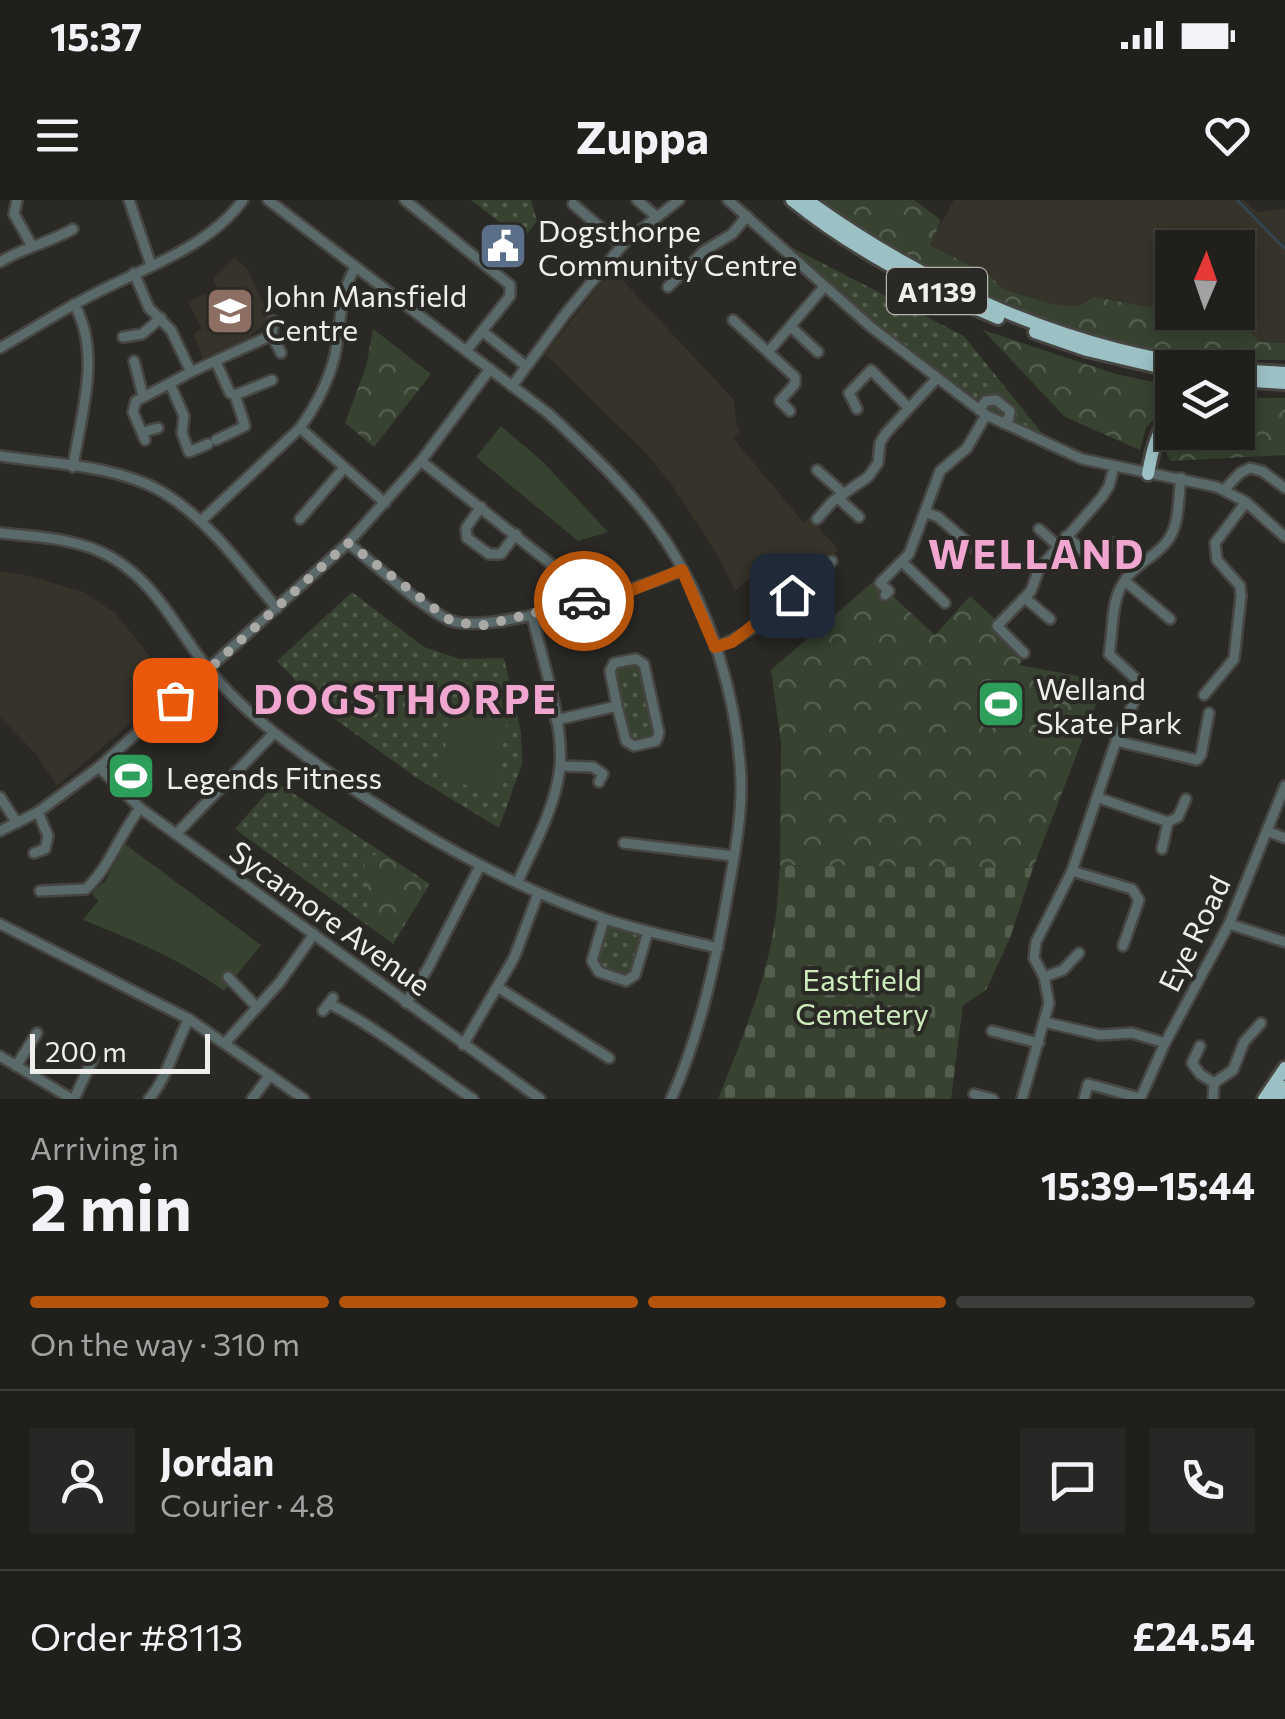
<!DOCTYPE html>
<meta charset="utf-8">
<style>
body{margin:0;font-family:Commissioner,sans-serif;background:#282725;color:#f1f3f6;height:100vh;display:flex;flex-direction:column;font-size:38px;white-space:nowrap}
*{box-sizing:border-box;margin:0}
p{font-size:32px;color:#a2a2a3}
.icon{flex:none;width:55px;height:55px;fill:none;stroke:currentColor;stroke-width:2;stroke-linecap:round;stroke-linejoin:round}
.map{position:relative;height:899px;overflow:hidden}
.side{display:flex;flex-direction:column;background:#201f1c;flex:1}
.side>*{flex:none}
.needle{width:65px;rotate:2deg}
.controls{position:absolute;left:1155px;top:30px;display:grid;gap:20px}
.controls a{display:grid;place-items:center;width:100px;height:100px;border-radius:0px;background:#201f1c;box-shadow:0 5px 15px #0003,0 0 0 2px #3d3d3b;font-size:50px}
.scale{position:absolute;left:30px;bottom:25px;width:180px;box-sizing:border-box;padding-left:10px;border:5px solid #efeeec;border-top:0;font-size:28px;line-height:35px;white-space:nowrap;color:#efeeec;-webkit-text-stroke:8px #2a2925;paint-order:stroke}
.pin{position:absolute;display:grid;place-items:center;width:85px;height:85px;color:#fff;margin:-42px;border-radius:20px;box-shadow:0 5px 15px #0006}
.courier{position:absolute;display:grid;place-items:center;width:100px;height:100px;margin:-50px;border:8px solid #b45309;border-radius:50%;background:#fff;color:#222;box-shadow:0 2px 12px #0007}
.headline em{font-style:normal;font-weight:700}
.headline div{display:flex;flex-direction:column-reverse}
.headline{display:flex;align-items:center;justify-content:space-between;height:170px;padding:0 30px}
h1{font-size:65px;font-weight:700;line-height:75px}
.bar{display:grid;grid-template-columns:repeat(4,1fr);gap:15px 10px;align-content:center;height:120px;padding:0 30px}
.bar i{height:12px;border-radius:8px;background:#3d3d3b}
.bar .on{background:#b45309}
.bar p{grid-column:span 4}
.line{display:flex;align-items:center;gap:25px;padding:0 30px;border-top:2px solid #3d3d3b}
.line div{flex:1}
.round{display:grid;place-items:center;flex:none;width:105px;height:105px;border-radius:0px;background:#282725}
.status{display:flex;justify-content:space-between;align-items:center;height:70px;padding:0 50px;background:#201f1c;direction:ltr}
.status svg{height:28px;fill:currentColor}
header{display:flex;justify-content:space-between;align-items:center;height:130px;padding:0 30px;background:#201f1c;font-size:45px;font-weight:700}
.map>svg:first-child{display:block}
.built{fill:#36332a}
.grass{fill:url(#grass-dots)}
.forest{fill:url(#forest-crowns)}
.cemetery{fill:url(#cemetery-stones)}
.garden{fill:#374231}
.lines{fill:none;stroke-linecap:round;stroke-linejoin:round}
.stream{stroke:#34465a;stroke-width:2.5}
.minor-casing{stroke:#464541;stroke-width:14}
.highway-casing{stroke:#464541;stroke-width:18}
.minor{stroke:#5a696a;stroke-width:9}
.highway{stroke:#9cc1c5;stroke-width:12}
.done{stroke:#aaa9a6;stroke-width:10;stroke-dasharray:0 18}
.route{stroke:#b45309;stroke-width:12}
.labels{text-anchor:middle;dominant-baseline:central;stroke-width:8;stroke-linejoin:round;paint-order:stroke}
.shield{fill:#2a2925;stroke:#b4b3b0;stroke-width:2.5}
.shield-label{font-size:28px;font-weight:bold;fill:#efeeec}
.poi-label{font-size:30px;fill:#efeeec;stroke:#2a2925;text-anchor:start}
.street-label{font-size:30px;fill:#efeeec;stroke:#2a2925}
.park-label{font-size:30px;fill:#cdebbc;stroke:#2a2925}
.district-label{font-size:40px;font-weight:bold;letter-spacing:2.5px;fill:#f0a6ce;stroke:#2a2925}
</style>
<div class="status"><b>15:37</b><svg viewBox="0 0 49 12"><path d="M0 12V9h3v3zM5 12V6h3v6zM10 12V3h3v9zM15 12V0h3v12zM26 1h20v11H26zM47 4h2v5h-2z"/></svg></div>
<header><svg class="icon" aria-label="menu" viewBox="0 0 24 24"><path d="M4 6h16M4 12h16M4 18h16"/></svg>Zuppa<svg class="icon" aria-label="heart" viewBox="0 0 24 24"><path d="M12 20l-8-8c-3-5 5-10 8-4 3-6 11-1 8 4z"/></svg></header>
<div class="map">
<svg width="1285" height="899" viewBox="0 0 1285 899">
<defs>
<pattern id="grass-dots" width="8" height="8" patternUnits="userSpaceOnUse" patternTransform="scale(2.5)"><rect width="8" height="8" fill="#374231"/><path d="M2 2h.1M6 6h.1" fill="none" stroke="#545e4f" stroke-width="1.8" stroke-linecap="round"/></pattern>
<pattern id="forest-crowns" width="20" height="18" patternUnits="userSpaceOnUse" patternTransform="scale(2.5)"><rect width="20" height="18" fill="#374231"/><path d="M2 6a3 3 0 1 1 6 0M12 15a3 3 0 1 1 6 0" fill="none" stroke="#545e4f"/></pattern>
<pattern id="cemetery-stones" width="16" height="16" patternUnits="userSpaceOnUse" patternTransform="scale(2.5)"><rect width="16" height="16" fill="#374231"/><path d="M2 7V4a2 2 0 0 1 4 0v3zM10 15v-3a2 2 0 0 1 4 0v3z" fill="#545e4f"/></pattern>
</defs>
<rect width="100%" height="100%" fill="#2a2925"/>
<g class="built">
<path d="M954,0H1244L1257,12L1285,9V143L1259,142L1244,124L1179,113L1238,112V48H1172V111L1095,97L1079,106L1056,105L1005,90L987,74L929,44Z"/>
<path d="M234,57L247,68L271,118L247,139L203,158L193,134L202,129L188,102L217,88L213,78Z"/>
<path d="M612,69L734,200L737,226L741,230L733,238L804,323L809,317L839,350L781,398L758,372L735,391L719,357L672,285L645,252L545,154Z"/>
<path d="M0,372L22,374L84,392L115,413L174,486L57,586L36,554L0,517Z"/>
</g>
<g class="grass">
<path d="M471,0H531L537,21L522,40Z"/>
<path d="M785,44L964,136L1050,243C955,198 862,116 785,44Z"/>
<path d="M352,392L424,447L460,459L504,458L521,532L522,564L499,628L417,578L325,512L277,461Z"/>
<path d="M636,461L642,466L657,532L653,539L634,543L628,539L612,471L615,465Z"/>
<path d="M276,582L430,684L393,744L235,629Z"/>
<path d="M613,724L637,731L643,738L629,774L601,768L595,761L604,727Z"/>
</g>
<g class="forest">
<path d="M819,0H914L941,20L930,45L987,74L1005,90L1056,105L1079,106L1094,97L1244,124L1259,142L1285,143V160C1260,160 1233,161 1208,159C1093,150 908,72 819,0Z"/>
<path d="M373,129L431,174L374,247L345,223L366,167Z"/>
<path d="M983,130L1116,174L1172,186V198L1146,228L1140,250L1065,217Z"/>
<path d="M1238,198H1285V255L1171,261L1166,253L1172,227V232H1238Z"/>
<path d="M875,380L935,435L970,396L997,421L993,427L1024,457L1019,465L1105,481L1033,668L780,665L781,543L771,470Z"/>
<path d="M379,652L427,684L393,737L362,715L370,702L364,663Z"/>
</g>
<path class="cemetery" d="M780,665L1033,668L1010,738L986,790L963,805L951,899H718C740,844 764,787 774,728C778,707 778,686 780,665Z"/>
<g class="garden">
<path d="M501,226L543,262L608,332L578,341L476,257Z"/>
<path d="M453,501L509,510L495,590L440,580Z"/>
<path d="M125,644L261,745L224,791C180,759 133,740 83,720L98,701L92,693L106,680Z"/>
</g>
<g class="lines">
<path class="stream" d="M1237,0L1285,49"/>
<g class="minor-casing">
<g id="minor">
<path d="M17,0L14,14L32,46"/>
<path d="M129,0L151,65"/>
<path d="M268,0L549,214C592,254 635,294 667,343C711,411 738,500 741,581C742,623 732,667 725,709C713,773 698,840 671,899"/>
<path d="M405,0L510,85V96L467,150"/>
<path d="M637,0L657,17"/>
<path d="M728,0L871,127L986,215L1082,259L1217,287L1246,302L1285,337"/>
<path d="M573,4L622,46"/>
<path d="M0,62C24,47 49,43 73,29"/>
<path d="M134,73L149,108L171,130L191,172L136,201L133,212L145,240"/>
<path d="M668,87L704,51L732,34L747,16"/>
<path d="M733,120L795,177V184L780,201L790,211"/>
<path d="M273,121L272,135L281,153"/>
<path d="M791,127L818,152"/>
<path d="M482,131L526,166"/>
<path d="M123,137L142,134L161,118"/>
<path d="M0,148C31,130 62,110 94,94C145,67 208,48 243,0"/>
<path d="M768,152L824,87"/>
<path d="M134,161L143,196"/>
<path d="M216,162L230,193L235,195L245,226L216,240"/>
<path d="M191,172L272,135"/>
<path d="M170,184L184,216L182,233L189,252L208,244"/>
<path d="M512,186L566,113L625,42L679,0"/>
<path d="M235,195L272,180"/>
<path d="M857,209L849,193L871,170L908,207"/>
<path d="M979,210L986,201L996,200L1010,211L1009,218L1003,223"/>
<path d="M300,228L385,303"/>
<path d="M143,232L158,228"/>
<path d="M0,256C53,264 118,265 164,293C210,321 242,368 277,408"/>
<path d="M421,261L551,364L564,384L569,404"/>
<path d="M73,267C81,213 102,153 74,104"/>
<path d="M817,270L844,294"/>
<path d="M1224,290L1240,273L1250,268L1262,271L1285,288"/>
<path d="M838,298L859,317"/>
<path d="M481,307L466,328L467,338L489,354H501L516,334"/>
<path d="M925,312L938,317L995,366"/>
<path d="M300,319L344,268"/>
<path d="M817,319L833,301L868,277L878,263L880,243L886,233L937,178"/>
<path d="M201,321L300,228C315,207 329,180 335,155C341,125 339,94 355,68"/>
<path d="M1039,329L1057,345"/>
<path d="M0,333C36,337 79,338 111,357C158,384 177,431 210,471C228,493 253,516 276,534C375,609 483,676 600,717C638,731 678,738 718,748"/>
<path d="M1066,336L1090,357L1103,355L1115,343"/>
<path d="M348,343C372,362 427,412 452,421C490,434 642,389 682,370"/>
<path d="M902,362L945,403"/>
<path d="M1125,381L1170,419"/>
<path d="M885,395L889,391L880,383L909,354L940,271L967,248L986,215"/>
<path d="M1025,398L1050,419"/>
<path d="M715,447C759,433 797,391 832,361"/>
<path d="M1024,453L997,426L1031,391L1039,369L1102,297L1109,286L1114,267"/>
<path d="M1136,479L1109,454C1113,434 1111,410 1119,391C1131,363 1153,361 1168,340C1180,324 1178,297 1181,278"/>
<path d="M1204,495L1234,459L1241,396L1240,386L1217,360L1215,343L1246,302"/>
<path d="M556,520L617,506L610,471L614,463L636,459L644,464L659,533L656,541L634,546L626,541L617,506"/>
<path d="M1116,541L1197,560L1201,555L1209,513"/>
<path d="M560,566L593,567L603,574L599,582"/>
<path d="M99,567L140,608L540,899"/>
<path d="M0,597L17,623"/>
<path d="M1099,598L1168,622L1162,649"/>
<path d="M1168,622L1178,617L1186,599"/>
<path d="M0,631L38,612L99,567L348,343L421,261L490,169"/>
<path d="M1267,631L1285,638"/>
<path d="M176,634L274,533"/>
<path d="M624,643L734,656"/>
<path d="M34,653L45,649L48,636L38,612"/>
<path d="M1072,671L1132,689L1139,700L1123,746"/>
<path d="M517,683C533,648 556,606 560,567C564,522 542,460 532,415"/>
<path d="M40,691L86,689C110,666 120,634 140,608"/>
<path d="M604,719L592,761L599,772L626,781L635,775L648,732"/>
<path d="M0,724L189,819L304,899"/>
<path d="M1229,724L1285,742"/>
<path d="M228,777L257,807"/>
<path d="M1044,777L1063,770L1079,753"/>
<path d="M499,788L609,858"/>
<path d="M406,803L428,768L480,666"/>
<path d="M330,804C380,829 426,868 473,899"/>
<path d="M323,811L333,798"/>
<path d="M1044,822L1100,835L1132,833L1165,843"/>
<path d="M992,831L1039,843"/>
<path d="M225,843L280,782L314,734"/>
<path d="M463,845L514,758L538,694"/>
<path d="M1200,846L1192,863L1200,874L1214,883L1213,899"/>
<path d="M0,856L72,899"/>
<path d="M16,866L37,833"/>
<path d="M1214,883L1233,870L1244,842L1261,823"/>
<path d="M974,894L993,899"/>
<path d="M74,899L93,859"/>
<path d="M149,899C169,875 174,846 189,819"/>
<path d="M252,899L270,875"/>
<path d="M1022,899L1049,803L1044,777L1034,758L1036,742L1072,671L1116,541L1134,502"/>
<path d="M1084,899L1088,884L1140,898"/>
<path d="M1140,899L1165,843L1229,724L1285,586"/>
</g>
</g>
<g class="highway-casing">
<g id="highway">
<path d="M792,0C854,50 925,87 998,118"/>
<path d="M807,0C927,87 1070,151 1218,168"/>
<path d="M1035,132L1087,150L1172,170"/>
<path d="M1238,170L1285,173"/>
<path d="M1238,180L1285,183"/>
<path d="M1148,274C1152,251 1157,230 1172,212"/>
<path d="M1264,899L1285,868"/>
<path d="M1277,899L1285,887"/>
</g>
</g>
<use href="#minor" class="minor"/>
<use href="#highway" class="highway"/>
</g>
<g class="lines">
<path class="done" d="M175,500L348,343L451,421L480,426L584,401"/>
<path class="route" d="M584,401L627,392L682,370L715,447L732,442L792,395"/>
</g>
<defs>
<g id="civic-square" transform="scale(2.5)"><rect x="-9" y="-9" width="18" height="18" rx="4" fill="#5c6f8a" stroke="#2a2925"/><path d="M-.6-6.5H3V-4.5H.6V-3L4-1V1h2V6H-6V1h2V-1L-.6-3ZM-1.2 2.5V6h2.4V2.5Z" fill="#fff"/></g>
<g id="university-square" transform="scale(2.5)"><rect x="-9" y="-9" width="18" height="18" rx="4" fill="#8d6e63" stroke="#2a2925"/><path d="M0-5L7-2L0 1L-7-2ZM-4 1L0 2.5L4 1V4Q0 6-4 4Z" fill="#fff"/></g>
<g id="stadium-square" transform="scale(2.5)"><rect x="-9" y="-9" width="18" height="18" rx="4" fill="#2e9e5b" stroke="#2a2925"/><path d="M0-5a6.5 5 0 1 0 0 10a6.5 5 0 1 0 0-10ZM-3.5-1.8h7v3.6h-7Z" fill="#fff"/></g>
</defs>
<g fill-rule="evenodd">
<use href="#civic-square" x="503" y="46"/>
<use href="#university-square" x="230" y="111"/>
<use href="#stadium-square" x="1001" y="504"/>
<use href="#stadium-square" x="131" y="576"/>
</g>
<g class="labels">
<rect class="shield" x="887" y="68" width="100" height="46" rx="8"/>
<g class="shield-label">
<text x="937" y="91">A1139</text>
</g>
<g class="poi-label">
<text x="538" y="29">Dogsthorpe<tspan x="538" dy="34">Community Centre</tspan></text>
<text x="265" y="94">John Mansfield<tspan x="265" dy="34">Centre</tspan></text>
<text x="1036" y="487">Welland<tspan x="1036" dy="34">Skate Park</tspan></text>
<text x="166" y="576">Legends Fitness</text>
</g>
<g class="street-label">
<text transform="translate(331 717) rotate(36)">Sycamore Avenue</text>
<text transform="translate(1193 733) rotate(-64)">Eye Road</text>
</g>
<g class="park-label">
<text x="862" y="778">Eastfield<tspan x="862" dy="34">Cemetery</tspan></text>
</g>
<g class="district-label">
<text x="1037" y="352">WELLAND</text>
<text x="406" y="497">DOGSTHORPE</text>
</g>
</g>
</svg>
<div class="controls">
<a><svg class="needle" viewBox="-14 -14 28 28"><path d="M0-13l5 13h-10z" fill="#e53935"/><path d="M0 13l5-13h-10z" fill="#a2a2a3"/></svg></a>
<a><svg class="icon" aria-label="layers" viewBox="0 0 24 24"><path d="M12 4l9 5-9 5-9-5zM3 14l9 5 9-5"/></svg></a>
</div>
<div class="scale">200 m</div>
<div class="pin" style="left:175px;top:500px;background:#ea580c"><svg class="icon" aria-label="bag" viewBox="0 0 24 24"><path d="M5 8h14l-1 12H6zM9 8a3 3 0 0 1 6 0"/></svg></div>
<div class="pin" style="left:792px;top:395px;background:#1f2937"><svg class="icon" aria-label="home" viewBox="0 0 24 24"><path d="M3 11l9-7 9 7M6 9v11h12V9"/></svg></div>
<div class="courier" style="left:584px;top:401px"><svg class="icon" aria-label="car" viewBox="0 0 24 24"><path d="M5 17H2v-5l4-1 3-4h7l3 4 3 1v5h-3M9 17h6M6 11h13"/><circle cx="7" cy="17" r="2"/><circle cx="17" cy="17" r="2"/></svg></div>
</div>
<section class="side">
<div class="headline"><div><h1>2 min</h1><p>Arriving in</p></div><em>15:39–15:44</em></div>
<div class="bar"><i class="on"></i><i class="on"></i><i class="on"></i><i></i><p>On the way · 310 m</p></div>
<div class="line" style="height:180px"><a class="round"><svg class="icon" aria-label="person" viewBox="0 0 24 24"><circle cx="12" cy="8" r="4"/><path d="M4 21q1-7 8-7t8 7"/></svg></a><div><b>Jordan</b><p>Courier · 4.8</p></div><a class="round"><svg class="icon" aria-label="chat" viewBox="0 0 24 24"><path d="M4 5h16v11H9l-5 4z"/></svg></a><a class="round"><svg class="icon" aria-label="phone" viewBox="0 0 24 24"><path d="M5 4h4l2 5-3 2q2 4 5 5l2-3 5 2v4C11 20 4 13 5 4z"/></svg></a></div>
<div class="line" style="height:130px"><div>Order #8113</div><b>£24.54</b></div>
</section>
